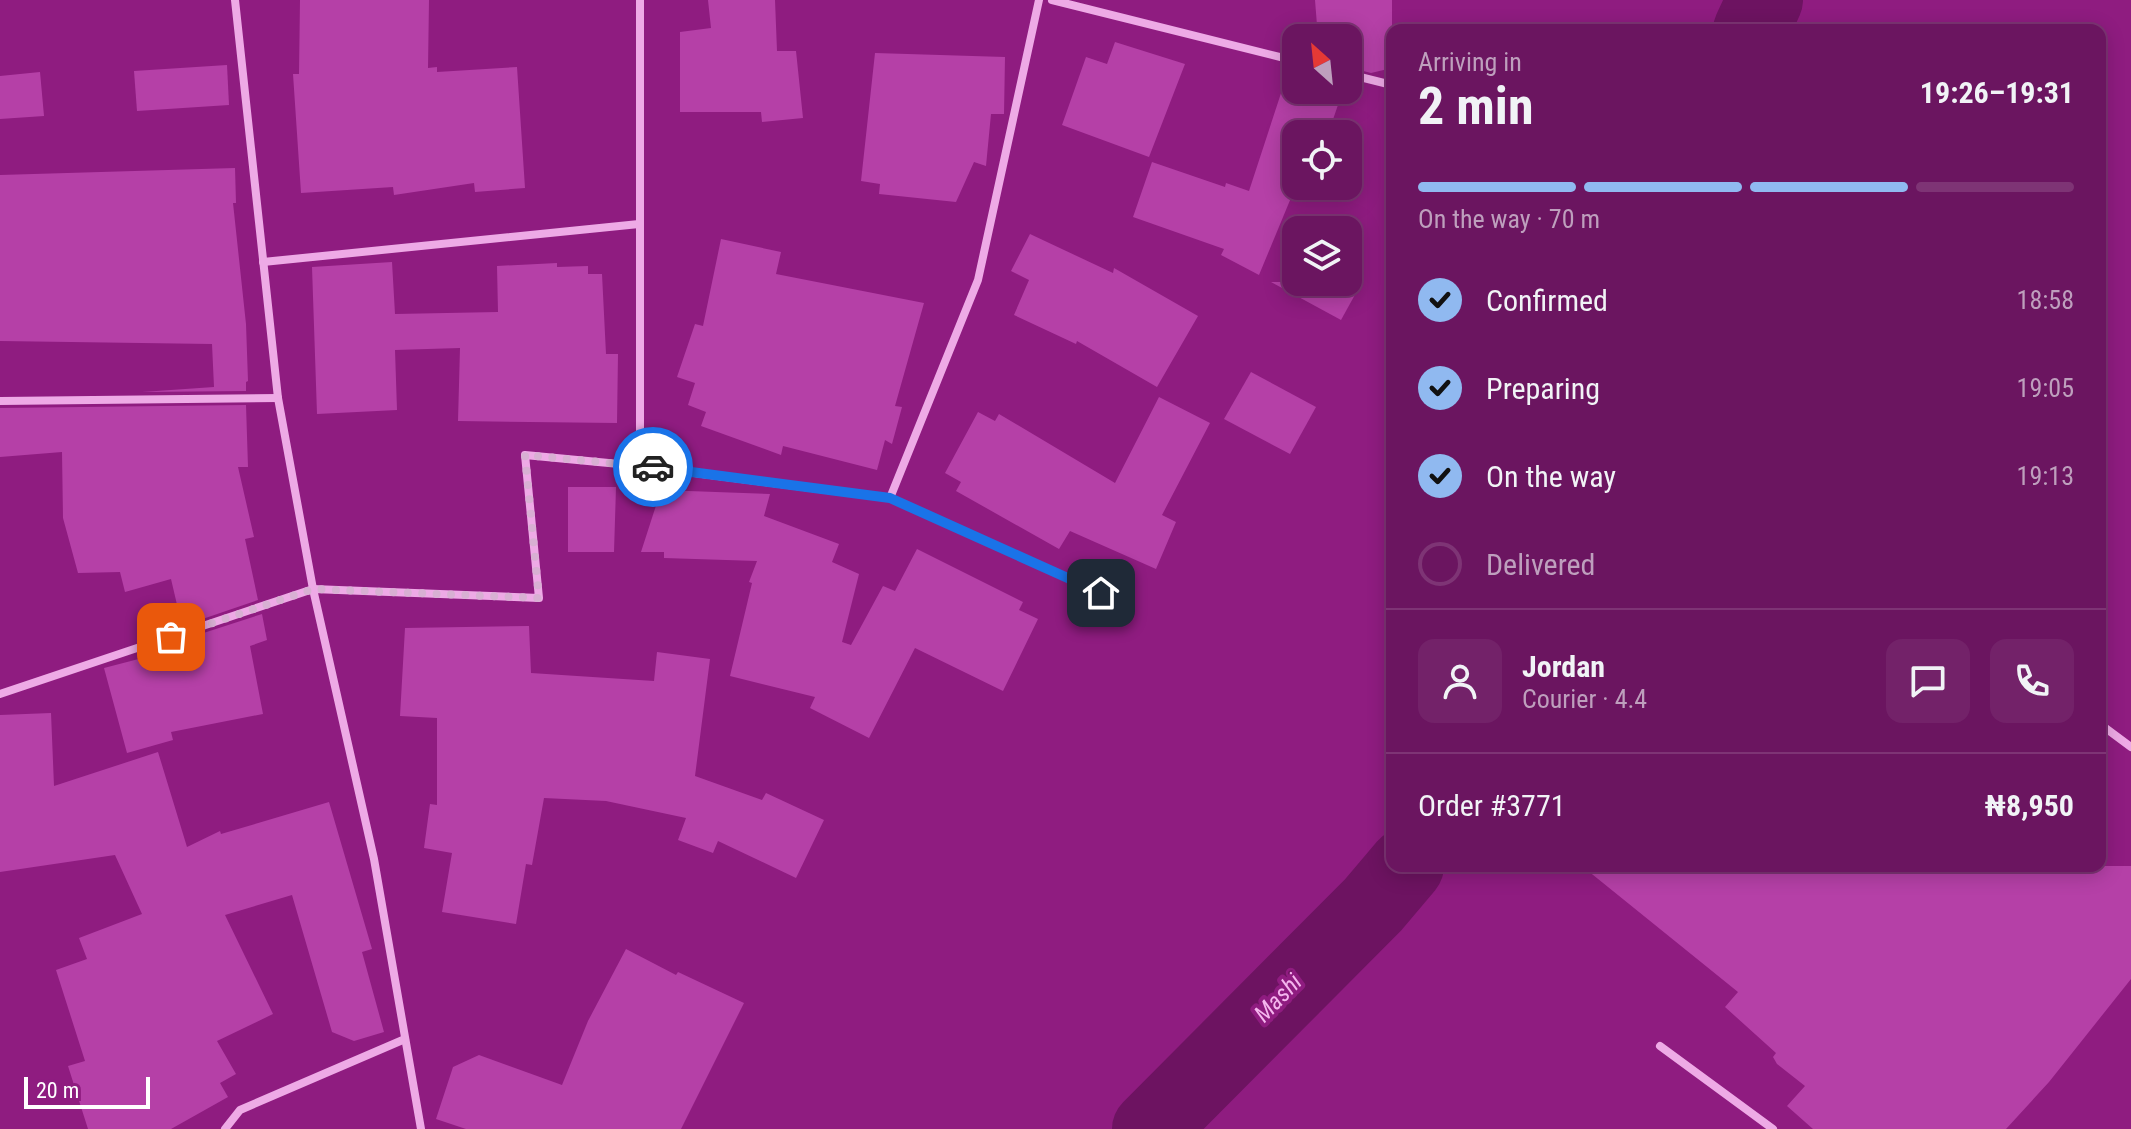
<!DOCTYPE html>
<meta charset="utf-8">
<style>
body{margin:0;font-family:"Roboto Condensed",sans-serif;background:#732269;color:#f1f3f6;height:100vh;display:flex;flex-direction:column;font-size:30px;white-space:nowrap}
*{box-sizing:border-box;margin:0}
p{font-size:26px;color:#be9fbd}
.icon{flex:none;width:44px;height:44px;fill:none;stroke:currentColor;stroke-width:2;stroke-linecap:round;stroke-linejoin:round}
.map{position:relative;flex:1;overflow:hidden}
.side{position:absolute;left:1386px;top:24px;width:720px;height:848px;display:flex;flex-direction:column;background:#6b1560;border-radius:16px;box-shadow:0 4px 20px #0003,0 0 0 2px #7e3475}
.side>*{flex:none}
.needle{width:52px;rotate:333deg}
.fabs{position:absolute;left:1282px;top:24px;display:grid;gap:16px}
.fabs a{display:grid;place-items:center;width:80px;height:80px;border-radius:16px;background:#6b1560;box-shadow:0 4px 20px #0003,0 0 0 2px #7e3475;font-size:40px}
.scale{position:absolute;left:24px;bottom:20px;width:126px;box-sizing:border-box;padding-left:8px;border:4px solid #fff;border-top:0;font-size:22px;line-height:28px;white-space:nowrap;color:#fff;-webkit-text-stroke:6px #8f1c80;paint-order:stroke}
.pin{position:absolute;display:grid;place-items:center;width:68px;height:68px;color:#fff;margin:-34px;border-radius:16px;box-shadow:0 4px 12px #0006}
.courier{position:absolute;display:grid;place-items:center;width:80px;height:80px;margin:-40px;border:6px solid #1a73e8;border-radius:50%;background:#fff;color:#222;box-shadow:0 2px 10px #0007}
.headline em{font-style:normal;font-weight:700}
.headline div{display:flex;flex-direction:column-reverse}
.headline{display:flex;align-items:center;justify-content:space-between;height:136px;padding:0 32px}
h1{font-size:52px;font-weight:700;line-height:60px}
.bar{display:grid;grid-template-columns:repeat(4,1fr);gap:12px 8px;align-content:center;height:96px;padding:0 32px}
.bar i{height:10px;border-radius:6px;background:#7e3475}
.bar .selected{background:#90b9f0}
.bar p{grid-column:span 4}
.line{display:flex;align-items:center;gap:20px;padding:0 32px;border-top:2px solid #7e3475}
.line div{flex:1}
.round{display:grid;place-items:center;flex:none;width:84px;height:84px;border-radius:16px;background:#732269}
ol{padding:0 32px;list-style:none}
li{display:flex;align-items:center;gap:24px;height:88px}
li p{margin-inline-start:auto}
li .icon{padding:8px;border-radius:50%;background:#90b9f0;color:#111;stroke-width:4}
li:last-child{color:#be9fbd}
li i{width:44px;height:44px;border:4px solid #7e3475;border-radius:50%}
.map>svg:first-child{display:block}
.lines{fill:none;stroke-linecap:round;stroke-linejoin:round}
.river{stroke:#6d1361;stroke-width:76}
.building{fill:#b540a7}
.minor{stroke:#eeaae6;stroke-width:8}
.done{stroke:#d8b0d3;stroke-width:8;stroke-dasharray:0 14.4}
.route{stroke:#1a73e8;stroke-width:10}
.labels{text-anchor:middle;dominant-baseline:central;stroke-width:8;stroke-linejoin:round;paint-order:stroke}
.water-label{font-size:24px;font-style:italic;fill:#f5b6ee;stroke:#8f1c80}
</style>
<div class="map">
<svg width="2131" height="1129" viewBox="0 0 2131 1129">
<rect width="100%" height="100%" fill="#8f1c80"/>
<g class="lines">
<g class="river">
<path d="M1751,30L1765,0"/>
<path d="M1150,1129L1373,905L1406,866"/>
</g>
</g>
<g class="building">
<path d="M300,0H429L428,68L437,67V72L517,67L525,188L475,192L474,183L394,195L393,187L301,193L293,74H299Z"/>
<path d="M708,0H775L777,51H796L803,118L762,122L761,112H680V32L711,28Z"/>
<path d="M1315,0H1392V68L1371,73L1348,67V38H1318Z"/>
<path d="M1115,42L1185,64L1149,157L1062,125L1086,57L1107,64Z"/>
<path d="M875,53L1005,57L1004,114H991L986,166L974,162L956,202L879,194L880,184L861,181Z"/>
<path d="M227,65L229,105L137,111L134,71Z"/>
<path d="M40,72L44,116L0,119V76Z"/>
<path d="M1284,84L1339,102L1328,134H1296V186H1311L1307,198L1293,193L1259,275L1221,255L1224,249L1133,217L1152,162L1225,187L1226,183L1249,191Z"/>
<path d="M235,168L236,203H233L246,324L248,381L246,382V391L142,392L214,387L212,344L0,341V175Z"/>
<path d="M1030,234L1113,273L1114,268L1198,316L1157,387L1077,341L1076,344L1014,315L1029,280L1011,271Z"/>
<path d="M721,239L781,252L776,274L924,303L895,406L902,407L892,444L885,440L877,470L783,446L781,455L701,426L706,412L688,405L695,383L677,377L695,324L703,326Z"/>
<path d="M392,262L395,314L498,312L497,266L557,263V267L588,266V274H602L606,354H618L617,423L458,421L460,348L395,350L397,410L317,414L312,267Z"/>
<path d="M1271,282H1362L1341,320Z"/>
<path d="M1251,372L1316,407L1290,454L1224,419Z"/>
<path d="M1159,397L1210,423L1162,515L1176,522L1156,569L1070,531L1059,549L956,491L961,482L945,473L978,412L995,421L999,414L1115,483Z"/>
<path d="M246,405L248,467H238L254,537L245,539L258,600L182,626L171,579L125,592L120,572L78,573L63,518L62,452L0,457V408Z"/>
<path d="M568,487H616L614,552H568Z"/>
<path d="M661,490L770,494L764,516L839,544L832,562L859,574L842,642L851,645L883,586L895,591L917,549L1023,602L1019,610L1038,619L1003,691L915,648L869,738L810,708L815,697L730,676L752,583L749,582L757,561L664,558V552H641Z"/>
<path d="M262,614L267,640L250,646L263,714L171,732L173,740L127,753L104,668L177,649L176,644L185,639Z"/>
<path d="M529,626L531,673L654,681L657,652L710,659L695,776L762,800L766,793L824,820L796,878L718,841L713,853L678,840L686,818L606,801L544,798L532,865L526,864L516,924L442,912L452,853L424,848L430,804L437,805V718L400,716L405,628Z"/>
<path d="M51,713L54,786L158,752L187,847L220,831L221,834L329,802L372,949L362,952L384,1032L354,1041L332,1032L292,895L225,915L273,1014L217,1041L236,1074L220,1083L228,1097L171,1129H88L68,1066L85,1061L56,970L87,959L79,938L142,914L115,855L0,872V715Z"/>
<path d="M1582,866H2131V979L2049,1082L2006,1129H1813L1787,1106L1805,1086L1777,1064L1773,1057L1776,1053L1725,1007L1738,992Z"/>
<path d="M626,949L676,975L678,972L744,1003L681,1129H466L436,1119L453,1067L479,1055L562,1085L588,1021Z"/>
</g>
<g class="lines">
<g class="minor">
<path d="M235,0L278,398L313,589L374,859L421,1129"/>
<path d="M640,0V466L890,498L1101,593"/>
<path d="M1052,0L1296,61"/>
<path d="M1348,74L1392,85"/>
<path d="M263,262L639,224"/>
<path d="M0,401L278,398"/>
<path d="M890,498L978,280L1039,0"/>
<path d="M0,694L313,589L539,598L525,455L640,466"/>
<path d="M2100,724L2131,747"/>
<path d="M1660,1046L1773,1129"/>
<path d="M225,1129L240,1110L405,1039"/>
</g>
</g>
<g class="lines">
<path class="done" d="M171,637L313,589L539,598L525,455L653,467"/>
<path class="route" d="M653,467L890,498L1101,593"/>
</g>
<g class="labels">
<g class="water-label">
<text transform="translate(1278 998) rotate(-46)">Mashi</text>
</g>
</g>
</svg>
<div class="fabs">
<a><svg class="needle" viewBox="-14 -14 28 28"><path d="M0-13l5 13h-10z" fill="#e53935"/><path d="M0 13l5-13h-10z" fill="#be9fbd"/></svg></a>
<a><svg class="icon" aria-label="locate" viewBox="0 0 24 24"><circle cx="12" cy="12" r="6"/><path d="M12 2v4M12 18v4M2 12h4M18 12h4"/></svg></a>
<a><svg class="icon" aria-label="layers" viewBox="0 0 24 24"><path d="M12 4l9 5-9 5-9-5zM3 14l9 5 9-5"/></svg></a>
</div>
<div class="scale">20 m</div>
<div class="pin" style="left:171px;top:637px;background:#ea580c"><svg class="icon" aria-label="bag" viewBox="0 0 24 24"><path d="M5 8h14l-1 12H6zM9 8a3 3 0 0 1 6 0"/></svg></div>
<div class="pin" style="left:1101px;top:593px;background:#1f2937"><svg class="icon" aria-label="home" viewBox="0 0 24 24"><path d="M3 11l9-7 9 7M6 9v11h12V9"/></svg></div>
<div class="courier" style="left:653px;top:467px"><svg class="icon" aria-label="car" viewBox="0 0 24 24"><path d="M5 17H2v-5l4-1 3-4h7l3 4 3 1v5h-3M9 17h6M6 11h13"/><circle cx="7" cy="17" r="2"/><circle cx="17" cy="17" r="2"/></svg></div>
<section class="side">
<div class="headline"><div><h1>2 min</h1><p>Arriving in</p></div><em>19:26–19:31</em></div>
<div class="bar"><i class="selected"></i><i class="selected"></i><i class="selected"></i><i></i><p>On the way · 70 m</p></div>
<ol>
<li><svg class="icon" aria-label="check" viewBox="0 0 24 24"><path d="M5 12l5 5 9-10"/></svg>Confirmed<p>18:58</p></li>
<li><svg class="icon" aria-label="check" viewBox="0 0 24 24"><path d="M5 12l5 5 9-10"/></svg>Preparing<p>19:05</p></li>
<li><svg class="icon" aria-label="check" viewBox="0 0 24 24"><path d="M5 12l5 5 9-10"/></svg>On the way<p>19:13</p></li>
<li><i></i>Delivered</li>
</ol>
<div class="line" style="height:144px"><a class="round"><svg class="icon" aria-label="person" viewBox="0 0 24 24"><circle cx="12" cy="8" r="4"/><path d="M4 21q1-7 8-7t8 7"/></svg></a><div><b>Jordan</b><p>Courier · 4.4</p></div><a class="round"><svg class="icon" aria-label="chat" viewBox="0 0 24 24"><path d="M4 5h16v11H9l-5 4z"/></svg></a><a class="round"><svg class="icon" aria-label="phone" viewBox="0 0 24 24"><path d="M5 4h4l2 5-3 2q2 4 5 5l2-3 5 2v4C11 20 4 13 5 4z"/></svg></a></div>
<div class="line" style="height:104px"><div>Order #3771</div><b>₦8,950</b></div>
</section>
</div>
